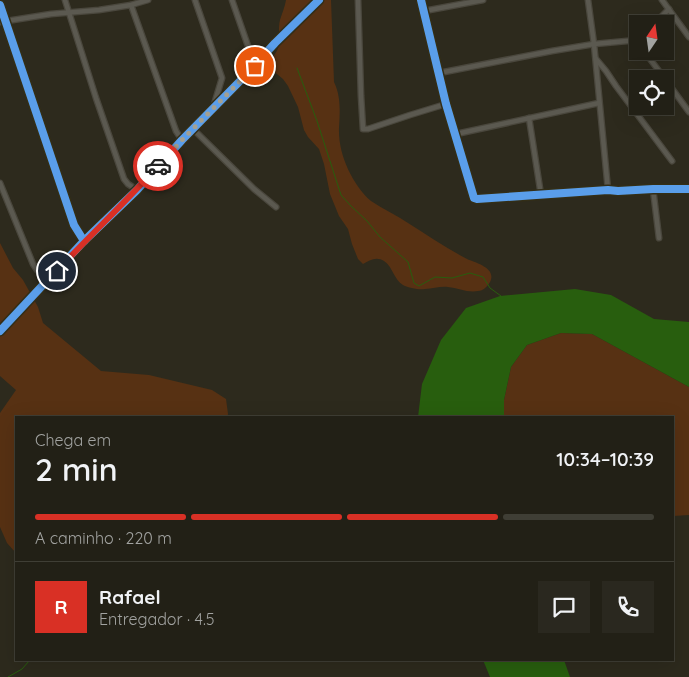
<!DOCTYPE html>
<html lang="pt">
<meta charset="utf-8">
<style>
body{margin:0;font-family:Quicksand,sans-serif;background:#2a281f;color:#f1f3f6;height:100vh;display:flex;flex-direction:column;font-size:19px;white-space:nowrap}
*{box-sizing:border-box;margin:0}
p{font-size:16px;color:#a2a3a1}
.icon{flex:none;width:28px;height:28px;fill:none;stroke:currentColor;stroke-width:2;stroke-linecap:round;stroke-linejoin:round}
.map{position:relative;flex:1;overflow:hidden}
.panel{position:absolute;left:15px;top:416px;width:659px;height:245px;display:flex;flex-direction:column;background:#222016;border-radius:0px;box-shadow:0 5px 20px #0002,0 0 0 1px #3f3e35}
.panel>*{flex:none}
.needle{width:32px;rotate:13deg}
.tools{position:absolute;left:629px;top:15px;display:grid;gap:10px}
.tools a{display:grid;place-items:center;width:45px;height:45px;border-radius:0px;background:#222016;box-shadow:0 5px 20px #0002,0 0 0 1px #3f3e35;font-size:25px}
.pin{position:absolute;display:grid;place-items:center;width:42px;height:42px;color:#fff;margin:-21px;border:2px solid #fff;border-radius:50%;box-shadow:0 1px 5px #0007}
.courier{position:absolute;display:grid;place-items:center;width:50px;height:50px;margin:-25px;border:4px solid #d93025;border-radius:50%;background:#fff;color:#222;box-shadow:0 1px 6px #0007}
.head em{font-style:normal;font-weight:600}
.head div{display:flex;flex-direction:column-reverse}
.head{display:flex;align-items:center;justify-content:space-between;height:85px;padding:0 20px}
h1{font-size:32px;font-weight:600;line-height:38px}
.bar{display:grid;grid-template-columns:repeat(4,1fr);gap:8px 5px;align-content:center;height:60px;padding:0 20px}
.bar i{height:6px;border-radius:4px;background:#3f3e35}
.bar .selected{background:#d93025}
.bar p{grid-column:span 4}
.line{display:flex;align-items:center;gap:12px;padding:0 20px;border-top:1px solid #3f3e35}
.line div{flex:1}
.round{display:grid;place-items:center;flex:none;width:52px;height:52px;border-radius:0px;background:#2a281f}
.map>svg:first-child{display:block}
.green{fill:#573113}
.water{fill:#285e0e}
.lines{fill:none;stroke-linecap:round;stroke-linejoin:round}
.stream{stroke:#285e0e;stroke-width:1}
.street-casing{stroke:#4a473d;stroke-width:7}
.street{stroke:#5b5950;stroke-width:4.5}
.cycleway-casing{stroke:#332e17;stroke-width:11}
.cycleway{stroke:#5a9eea;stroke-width:8}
.done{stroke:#a3a092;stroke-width:5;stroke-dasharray:0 9}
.route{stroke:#d93025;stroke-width:6}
</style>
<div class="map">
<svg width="689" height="677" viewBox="0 0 689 677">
<rect width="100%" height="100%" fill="#2d2a1d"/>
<g class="green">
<path d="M286,0H331L334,82C341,96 340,112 339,128C338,154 352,184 371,201C383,209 396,215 408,223C427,235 446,248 467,259C476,263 497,268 490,282C488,286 483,291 478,291C468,293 458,288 448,287C440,286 433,289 425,289C419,290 409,288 403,285C394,280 393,267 384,261C377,256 369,260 363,264L358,259L352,244L348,229L339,216L330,194L324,164L319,149L308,137L304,130L298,107L288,86L283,79L271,69L268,62C286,45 276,39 280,20C282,13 285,7 286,0Z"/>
<path d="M0,243L13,268L23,280L38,307L43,323L101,371L149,375L212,390L226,399L228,414L227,418H16V553L7,543L0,527V413L16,390L0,376Z"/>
<path d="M561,333L592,334L689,387V515L673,516L672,418H504V400L511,367L527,345Z"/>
</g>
<g class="water">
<path d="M575,289L611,295L654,319L689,322V387L592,334L561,333L527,345L511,367L504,400V417H418L422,384L441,340L466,308L500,296Z"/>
<path d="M483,660H564L570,677H490Z"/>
</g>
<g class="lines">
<g class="stream">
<path d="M297,68L317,121L341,195L351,206L367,221L380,237L408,262L414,283L419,286L435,277L452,278L470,273L483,277L490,288L501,296"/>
<path d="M8,677L22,669L30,660"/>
</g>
<g class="street-casing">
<g id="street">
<path d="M65,0L96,98L124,179L128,184L137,190"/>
<path d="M195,0L222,78L213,108"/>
<path d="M232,0L255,66"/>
<path d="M358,0L361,96L363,129H368L410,115L446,104"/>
<path d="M421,0L446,104L474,198L477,199L608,190L618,191L653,189H689"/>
<path d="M588,0L594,44L608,190"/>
<path d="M662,0L689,37"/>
<path d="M0,5L74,225L84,241"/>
<path d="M131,5L176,131L182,140"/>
<path d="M424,11L483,0"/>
<path d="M0,22L51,14L99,10L131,5L148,0"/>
<path d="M654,24L669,9"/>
<path d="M644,51L665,79"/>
<path d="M596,59L606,71L616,86L672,161"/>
<path d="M439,73L552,51L594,44L638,40"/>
<path d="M665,79L689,112"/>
<path d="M529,118L541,195"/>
<path d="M193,129L254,189L276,207"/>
<path d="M456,134L599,103"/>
<path d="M0,183L33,264L37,270L50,279"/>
<path d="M653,189L659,238"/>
<path d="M0,331L84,241L137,190L182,140L240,81L275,43L319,0"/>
</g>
</g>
<use href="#street" class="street"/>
<g class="cycleway-casing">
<g id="cycleway">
<path d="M421,0L446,104L474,198L477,199L608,190L618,191L653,189H689"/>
<path d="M0,5L74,225L84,241"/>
<path d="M0,331L84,241L137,190L182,140L240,81L275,43L319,0"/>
</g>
</g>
<use href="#cycleway" class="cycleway"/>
</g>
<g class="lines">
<path class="done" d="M158,166L182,140L255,66"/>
<path class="route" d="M57,271C90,235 126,202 158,166"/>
</g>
</svg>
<div class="tools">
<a><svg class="needle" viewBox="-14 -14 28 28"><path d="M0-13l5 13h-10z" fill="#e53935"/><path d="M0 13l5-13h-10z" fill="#a2a3a1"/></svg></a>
<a><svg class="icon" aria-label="locate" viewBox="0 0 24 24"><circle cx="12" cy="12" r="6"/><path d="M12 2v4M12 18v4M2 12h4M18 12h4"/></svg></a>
</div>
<div class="pin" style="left:255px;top:66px;background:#ea580c"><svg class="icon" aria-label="bag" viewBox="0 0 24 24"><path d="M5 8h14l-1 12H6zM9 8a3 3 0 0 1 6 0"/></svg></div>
<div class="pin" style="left:57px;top:271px;background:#1f2937"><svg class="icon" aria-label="home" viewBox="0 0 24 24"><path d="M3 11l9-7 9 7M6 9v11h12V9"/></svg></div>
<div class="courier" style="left:158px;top:166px"><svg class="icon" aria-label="car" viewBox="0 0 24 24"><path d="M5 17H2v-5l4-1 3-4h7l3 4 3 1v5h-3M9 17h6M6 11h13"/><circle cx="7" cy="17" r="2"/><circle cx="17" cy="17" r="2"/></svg></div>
<section class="panel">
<div class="head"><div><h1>2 min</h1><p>Chega em</p></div><em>10:34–10:39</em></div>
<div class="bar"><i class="selected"></i><i class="selected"></i><i class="selected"></i><i></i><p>A caminho · 220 m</p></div>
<div class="line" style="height:90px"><b class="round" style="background:#d93025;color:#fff">R</b><div><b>Rafael</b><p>Entregador · 4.5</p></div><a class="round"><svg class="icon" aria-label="chat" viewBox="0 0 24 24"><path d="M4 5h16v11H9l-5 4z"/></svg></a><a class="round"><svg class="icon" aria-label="phone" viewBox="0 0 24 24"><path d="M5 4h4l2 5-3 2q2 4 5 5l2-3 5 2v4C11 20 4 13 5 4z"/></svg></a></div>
</section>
</div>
